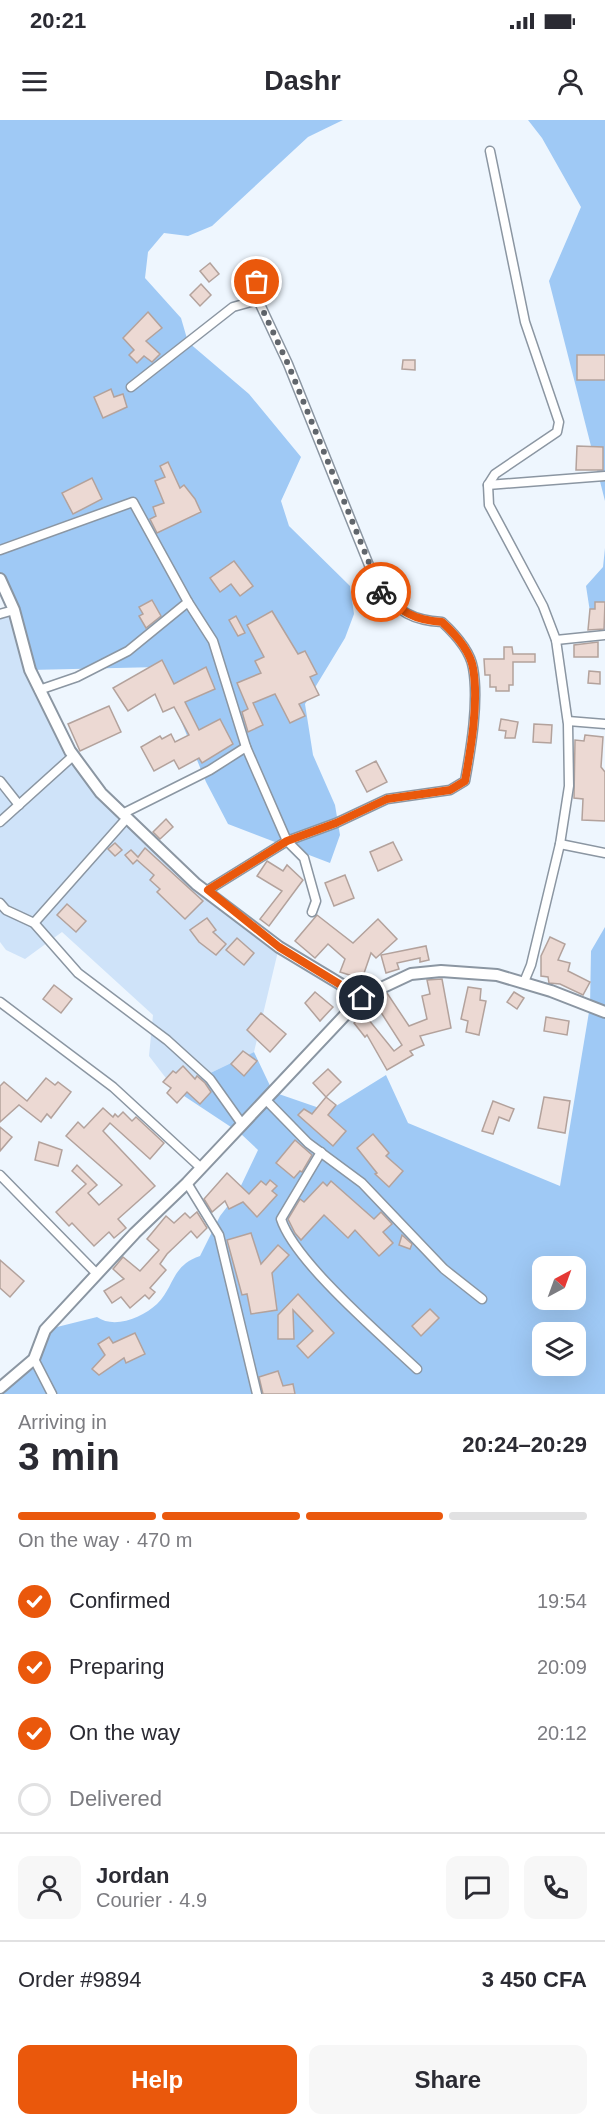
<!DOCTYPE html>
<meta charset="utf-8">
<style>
body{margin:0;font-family:Helvetica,sans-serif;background:#f7f7f7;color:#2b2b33;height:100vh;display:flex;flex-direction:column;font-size:22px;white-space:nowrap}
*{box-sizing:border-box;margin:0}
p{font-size:20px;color:#7c7c81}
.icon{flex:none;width:33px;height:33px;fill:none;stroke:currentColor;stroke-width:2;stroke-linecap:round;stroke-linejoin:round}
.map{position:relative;height:1274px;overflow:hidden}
.panel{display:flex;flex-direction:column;background:#fff;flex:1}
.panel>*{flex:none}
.needle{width:39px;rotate:41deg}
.tools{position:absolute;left:532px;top:1136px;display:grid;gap:12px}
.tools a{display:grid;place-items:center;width:54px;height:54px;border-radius:12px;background:#fff;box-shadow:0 6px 24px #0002;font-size:30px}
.pin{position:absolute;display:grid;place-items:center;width:51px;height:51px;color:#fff;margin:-26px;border:3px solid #fff;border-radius:50%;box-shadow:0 2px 6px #0007}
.courier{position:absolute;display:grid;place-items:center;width:60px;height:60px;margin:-30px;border:4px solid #ea580c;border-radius:50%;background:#fff;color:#222;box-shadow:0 2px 8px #0007}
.overview em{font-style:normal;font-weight:700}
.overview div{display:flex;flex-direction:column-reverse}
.overview{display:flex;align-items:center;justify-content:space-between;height:102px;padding:0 18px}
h1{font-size:39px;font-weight:700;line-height:45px}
.bar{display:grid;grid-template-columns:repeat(4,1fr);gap:9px 6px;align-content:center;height:72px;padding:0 18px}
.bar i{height:8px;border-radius:4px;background:#e1e1e2}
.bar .selected{background:#ea580c}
.bar p{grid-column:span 4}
.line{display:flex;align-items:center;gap:15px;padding:0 18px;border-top:2px solid #e1e1e2}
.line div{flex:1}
.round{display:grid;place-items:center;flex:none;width:63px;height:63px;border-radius:12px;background:#f7f7f7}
ol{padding:0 18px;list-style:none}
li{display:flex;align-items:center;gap:18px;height:66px}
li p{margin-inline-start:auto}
li .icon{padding:6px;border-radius:50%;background:#ea580c;color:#fff;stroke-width:4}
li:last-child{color:#7c7c81}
li i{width:33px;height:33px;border:3px solid #e1e1e2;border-radius:50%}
.cta{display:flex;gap:12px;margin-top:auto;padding:12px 18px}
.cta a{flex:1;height:69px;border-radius:12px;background:#ea580c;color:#fff;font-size:24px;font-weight:700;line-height:69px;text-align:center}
.cta a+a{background:#f7f7f7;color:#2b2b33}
.status{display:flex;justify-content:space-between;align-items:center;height:42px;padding:0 30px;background:#fff;direction:ltr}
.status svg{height:16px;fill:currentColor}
header{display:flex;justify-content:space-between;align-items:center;height:78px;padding:0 18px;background:#fff;font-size:27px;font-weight:700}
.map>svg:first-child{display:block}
.green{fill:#cfe3f9}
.forest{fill:#9fc9f5;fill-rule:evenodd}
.building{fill:#ecd9d3;stroke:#b3a29c;stroke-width:1.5}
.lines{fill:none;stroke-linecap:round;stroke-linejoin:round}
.street-casing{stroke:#8b96a2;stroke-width:11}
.secondary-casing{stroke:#8b96a2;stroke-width:14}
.street{stroke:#fff;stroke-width:8}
.secondary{stroke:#fff;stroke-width:10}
.done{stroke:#61666c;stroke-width:6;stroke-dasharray:0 10.8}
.route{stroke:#ea580c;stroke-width:8}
</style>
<div class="status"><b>20:21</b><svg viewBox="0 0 49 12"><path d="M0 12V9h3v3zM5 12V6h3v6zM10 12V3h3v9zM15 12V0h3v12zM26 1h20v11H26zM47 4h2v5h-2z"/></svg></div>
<header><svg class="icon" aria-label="menu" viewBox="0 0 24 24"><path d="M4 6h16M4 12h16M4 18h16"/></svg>Dashr<svg class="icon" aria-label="person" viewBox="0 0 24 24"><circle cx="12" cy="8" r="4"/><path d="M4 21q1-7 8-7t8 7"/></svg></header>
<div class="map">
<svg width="605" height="1274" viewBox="0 0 605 1274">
<rect width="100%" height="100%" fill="#eef6fe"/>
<path class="green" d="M14,490L30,550L70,631L101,673L196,764L279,827L254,932L175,970L149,936L153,895L62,812L25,839L6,830L0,822V494Z"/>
<g class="forest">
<path d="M0,0H343L308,17L212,106L188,116L164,113L148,132L145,158L181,198L188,222L249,274L301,337L281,381L289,406L350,466L354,494L345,518L305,584L313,635L335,685L340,715L330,743L228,704L206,662L159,547L30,550L0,464Z"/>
<path d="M528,0H605V381L549,161L581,87L542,18Z"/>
<path d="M605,428V511L590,492L586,466L603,447Z"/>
<path d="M605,807V1274H0V1268L34,1239L45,1210L97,1197C114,1209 142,1198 157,1184C175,1166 171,1146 200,1136L220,1096L237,1074L258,1030L240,1013L175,970L254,932L273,972L328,991L386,955L408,1003L560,1066L590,886L591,831ZM543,1146H576V1179H543ZM543,1212H576V1245H543Z"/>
</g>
<g class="building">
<path d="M210,143L219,154L209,162L200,151Z"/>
<path d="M201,164L211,175L200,186L190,175Z"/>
<path d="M148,192L162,208L146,221L160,234L152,242L144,236L137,243L129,235L134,230L123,218Z"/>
<rect x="577" y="235" width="28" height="25"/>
<path d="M403,240H415V250L402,249Z"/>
<path d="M111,269L114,277L123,274L127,287L103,298L94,277Z"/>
<path d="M577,326L603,327V350H576Z"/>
<path d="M168,342L180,368L184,365L195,379L201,392L157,413L150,399L156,396L153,387L164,383L155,361L165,357L160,346Z"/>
<path d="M92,358L102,379L73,394L62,373Z"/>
<path d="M234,441L253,466L240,476L231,464L220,472L210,458Z"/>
<path d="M152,480L161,496L146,508L139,496L143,494L139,487Z"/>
<path d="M595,482H605L604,509L588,510L590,489H595Z"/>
<path d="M272,491L298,534L305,531L317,554L310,557L319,575L299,584L305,596L290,603L275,574L253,583L263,605L248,612L242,592L248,589L237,563L261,553L255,541L264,537L247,505Z"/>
<path d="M236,496L245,513L238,516L229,500Z"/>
<path d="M598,522V537H574V525Z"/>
<path d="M504,527H512L513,534H535V542H513V565H509V571H496V567H490V555H485L484,539H504Z"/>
<path d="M162,540L174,564L206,547L215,569L185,582L199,610L220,599L233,624L202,643L199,638L179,649L174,640L154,651L141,627L160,616L162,619L171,614L175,622L189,615L174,587L163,592L155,574L128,591L113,568Z"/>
<path d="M589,551L600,552V564L588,563Z"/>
<path d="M109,586L121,612L80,631L68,604Z"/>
<path d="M501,599L518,602L515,618H505L506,611L499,610Z"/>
<path d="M534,604L552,605L551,623L533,622Z"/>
<path d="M585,615L603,617L601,647L605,652V701L582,700L583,679L574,678L575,620L584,621Z"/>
<path d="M376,641L387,662L367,672L356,651Z"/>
<path d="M166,699L173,707L160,719L153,712Z"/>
<path d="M393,722L402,740L378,751L370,732Z"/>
<path d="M115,723L122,730L115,736L108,729Z"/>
<path d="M145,728L203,781L185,799L157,772L160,769L150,760L154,755L137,740L133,744L125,735L131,730L138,737Z"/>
<path d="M267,741L283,751L287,745L303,760L269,806L260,799L282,771L257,756Z"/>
<path d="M345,755L354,778L334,786L325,763Z"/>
<path d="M67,784L86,801L76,812L57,795Z"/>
<path d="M317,795L353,823L378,799L397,819L376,838L371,833L362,859L340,852L345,839L328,824L315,838L295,821Z"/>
<path d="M207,798L216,810L213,812L226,824L216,835L199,822L190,810Z"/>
<path d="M550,817L565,824L558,840L570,843L568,851L590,862L583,875L560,864L549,863L548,857L541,856V836Z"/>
<path d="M237,818L254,833L244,845L226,830Z"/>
<path d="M426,826L429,840L420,842V838L397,843L399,849L386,853L381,835Z"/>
<path d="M442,859L451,908L420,916L424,925L410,931L413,935L387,950L367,915L365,917L354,903L364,894L394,931L402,925L373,880L387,873L409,906L427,899L422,876L430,874L427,860Z"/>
<path d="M54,865L72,879L61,893L43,879Z"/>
<path d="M468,867L481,869L480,880L486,881L479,915L466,912L468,901L461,899Z"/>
<path d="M315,872L333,887L320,901L305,883Z"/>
<path d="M514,872L524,878L517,889L507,882Z"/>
<path d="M261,893L286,914L270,932L247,910Z"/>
<path d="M546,897L569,901L567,915L544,911Z"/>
<path d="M243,931L257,941L244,956L231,944Z"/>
<path d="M183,946L195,959L197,956L205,963L211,972L200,984L187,972L177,983L167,973L171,968L163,962L173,951L176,953Z"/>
<path d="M328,949L341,962L326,977L313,963Z"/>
<path d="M46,958L55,965L58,962L71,972L51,998L47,994L41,1002L19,985L0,1002V966L4,962L27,981Z"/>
<path d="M326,977L336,985L328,995L346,1011L333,1026L298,995L304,989L312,994Z"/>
<path d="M544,977L570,981L565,1013L538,1008Z"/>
<path d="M493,981L514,989L509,1001L499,997L493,1014L482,1011Z"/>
<path d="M103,988L113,997L115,994L118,997L123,992L132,1001L136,997L164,1023L150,1039L110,1003L103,1011L155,1066L118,1099L126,1108L114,1118L109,1112L94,1126L72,1103L69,1106L56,1092L86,1064L72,1051L77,1045L97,1065L88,1073L99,1085L122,1065L66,1016L78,1002L84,1008Z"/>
<path d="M0,1007L12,1017L0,1031Z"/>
<path d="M373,1014L389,1033L386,1036L403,1051L389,1067L375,1054L377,1053L357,1028Z"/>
<path d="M295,1020L312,1035L302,1052L300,1051L294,1058L276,1043Z"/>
<path d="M39,1022L62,1030L58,1046L35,1040Z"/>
<path d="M227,1053L249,1074L261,1061L266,1065L270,1060L277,1066L272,1071L277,1075L257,1097L243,1082L229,1089L225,1081L212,1092L204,1079Z"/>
<path d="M331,1061L374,1099L381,1092L392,1104L383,1112L393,1123L379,1136L355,1110L348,1118L324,1095L301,1120L295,1113L288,1099L300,1079L304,1082L323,1062L327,1066Z"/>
<path d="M197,1092L207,1108L197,1118L191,1111L167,1134L160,1144L166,1150L150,1168L155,1172L149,1179L145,1175L130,1188L121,1177L112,1183L104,1171L124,1159L113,1149L123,1137L140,1151L159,1130L147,1119L166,1096L174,1103L185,1093L190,1098Z"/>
<path d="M251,1113L261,1144L278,1125L289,1135L272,1153L277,1190L251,1194L247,1174L242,1175L227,1120Z"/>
<path d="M402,1115L412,1124L410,1129L399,1125Z"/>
<path d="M0,1140L24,1161L10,1177L0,1168Z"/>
<path d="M298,1174L334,1213L308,1238L297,1226L313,1211L293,1190L294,1219H278V1195Z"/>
<path d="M430,1189L439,1198L421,1216L412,1206Z"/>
<path d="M135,1213L145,1234L126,1243L124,1238L99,1255L92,1249L105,1235L98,1224L109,1217L113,1223Z"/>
<path d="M278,1251L283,1266L293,1264L295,1274H263L259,1257Z"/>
</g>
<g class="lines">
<g class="street-casing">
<g id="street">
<path d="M490,31L525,202L559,302L557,312L495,354L488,365L489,385L543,486L556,520L568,604L569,666L560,724L531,845L524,862"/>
<path d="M257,162L258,180L288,244L379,470C402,492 410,500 442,502C455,514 470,530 473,548C479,581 471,628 465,661L450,670L387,679L336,703L287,721L304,738L316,781L312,792"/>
<path d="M131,267L233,187L258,180"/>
<path d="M488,365L605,356"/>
<path d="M0,430L133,382L188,482L213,521L246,627L287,721L208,770"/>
<path d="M0,494L14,490"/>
<path d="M556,520L605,515"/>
<path d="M39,570L77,557L128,531L188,482"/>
<path d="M568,601L605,604"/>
<path d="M0,661L19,685"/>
<path d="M122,694L210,650L246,627"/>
<path d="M0,702L73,636"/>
<path d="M560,724L605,733"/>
<path d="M0,783L6,790L34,803L78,853L167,920L210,959L242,1004"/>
<path d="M34,803L127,698"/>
<path d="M0,882L113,967L200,1047"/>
<path d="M266,980L308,1023L362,1063L444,1149L482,1179"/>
<path d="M321,1032L281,1099C295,1142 381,1215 417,1249"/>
<path d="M0,1055L97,1154"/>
<path d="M187,1063L219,1115L257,1274"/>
<path d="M34,1239L52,1274"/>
</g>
</g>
<g class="secondary-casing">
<g id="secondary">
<path d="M0,459L14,490L30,550L70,631L101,673L196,764L279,827L362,877"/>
<path d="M0,1268L34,1239L45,1210L135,1113L187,1063L362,877L411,854L441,851L497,855L551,871L605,892"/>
</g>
</g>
<use href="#street" class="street"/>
<use href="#secondary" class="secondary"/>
</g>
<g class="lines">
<path class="done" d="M257,162L258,180L288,244L381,472"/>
<path class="route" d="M362,878L279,827L208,770L287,721L336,703L387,679L450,670L465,661C471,628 479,581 473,548C470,530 455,514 442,502C413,500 402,492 381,472"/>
</g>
</svg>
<div class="tools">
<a><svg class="needle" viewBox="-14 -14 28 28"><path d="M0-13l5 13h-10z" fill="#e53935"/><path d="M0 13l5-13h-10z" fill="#7c7c81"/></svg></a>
<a><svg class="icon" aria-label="layers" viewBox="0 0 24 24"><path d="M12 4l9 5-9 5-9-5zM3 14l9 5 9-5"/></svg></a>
</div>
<div class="pin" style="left:257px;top:162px;background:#ea580c"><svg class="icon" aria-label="bag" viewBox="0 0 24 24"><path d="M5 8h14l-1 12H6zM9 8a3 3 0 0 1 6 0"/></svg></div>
<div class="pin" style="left:362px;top:878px;background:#1f2937"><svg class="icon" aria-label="home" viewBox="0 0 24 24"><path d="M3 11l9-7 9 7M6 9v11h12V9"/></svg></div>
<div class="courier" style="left:381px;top:472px"><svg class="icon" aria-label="bike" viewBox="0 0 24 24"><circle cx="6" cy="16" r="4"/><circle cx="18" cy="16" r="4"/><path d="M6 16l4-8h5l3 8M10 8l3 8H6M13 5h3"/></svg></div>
</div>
<section class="panel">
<div class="overview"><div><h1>3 min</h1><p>Arriving in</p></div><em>20:24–20:29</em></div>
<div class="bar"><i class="selected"></i><i class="selected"></i><i class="selected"></i><i></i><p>On the way · 470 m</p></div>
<ol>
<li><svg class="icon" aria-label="check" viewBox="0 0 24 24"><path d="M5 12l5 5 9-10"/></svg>Confirmed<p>19:54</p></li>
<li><svg class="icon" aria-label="check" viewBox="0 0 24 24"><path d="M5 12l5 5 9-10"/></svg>Preparing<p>20:09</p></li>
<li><svg class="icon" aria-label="check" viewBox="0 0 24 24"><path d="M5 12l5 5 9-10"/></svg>On the way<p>20:12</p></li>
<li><i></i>Delivered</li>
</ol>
<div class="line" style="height:108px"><a class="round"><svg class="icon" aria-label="person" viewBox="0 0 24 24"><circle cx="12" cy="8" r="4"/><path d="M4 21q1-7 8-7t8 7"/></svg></a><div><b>Jordan</b><p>Courier · 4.9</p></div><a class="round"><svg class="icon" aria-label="chat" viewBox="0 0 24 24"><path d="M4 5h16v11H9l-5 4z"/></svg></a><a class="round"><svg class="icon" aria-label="phone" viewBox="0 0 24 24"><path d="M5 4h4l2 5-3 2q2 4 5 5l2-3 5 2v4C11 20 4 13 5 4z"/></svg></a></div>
<div class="line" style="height:78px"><div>Order #9894</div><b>3 450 CFA</b></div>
<div class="cta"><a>Help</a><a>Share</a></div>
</section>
